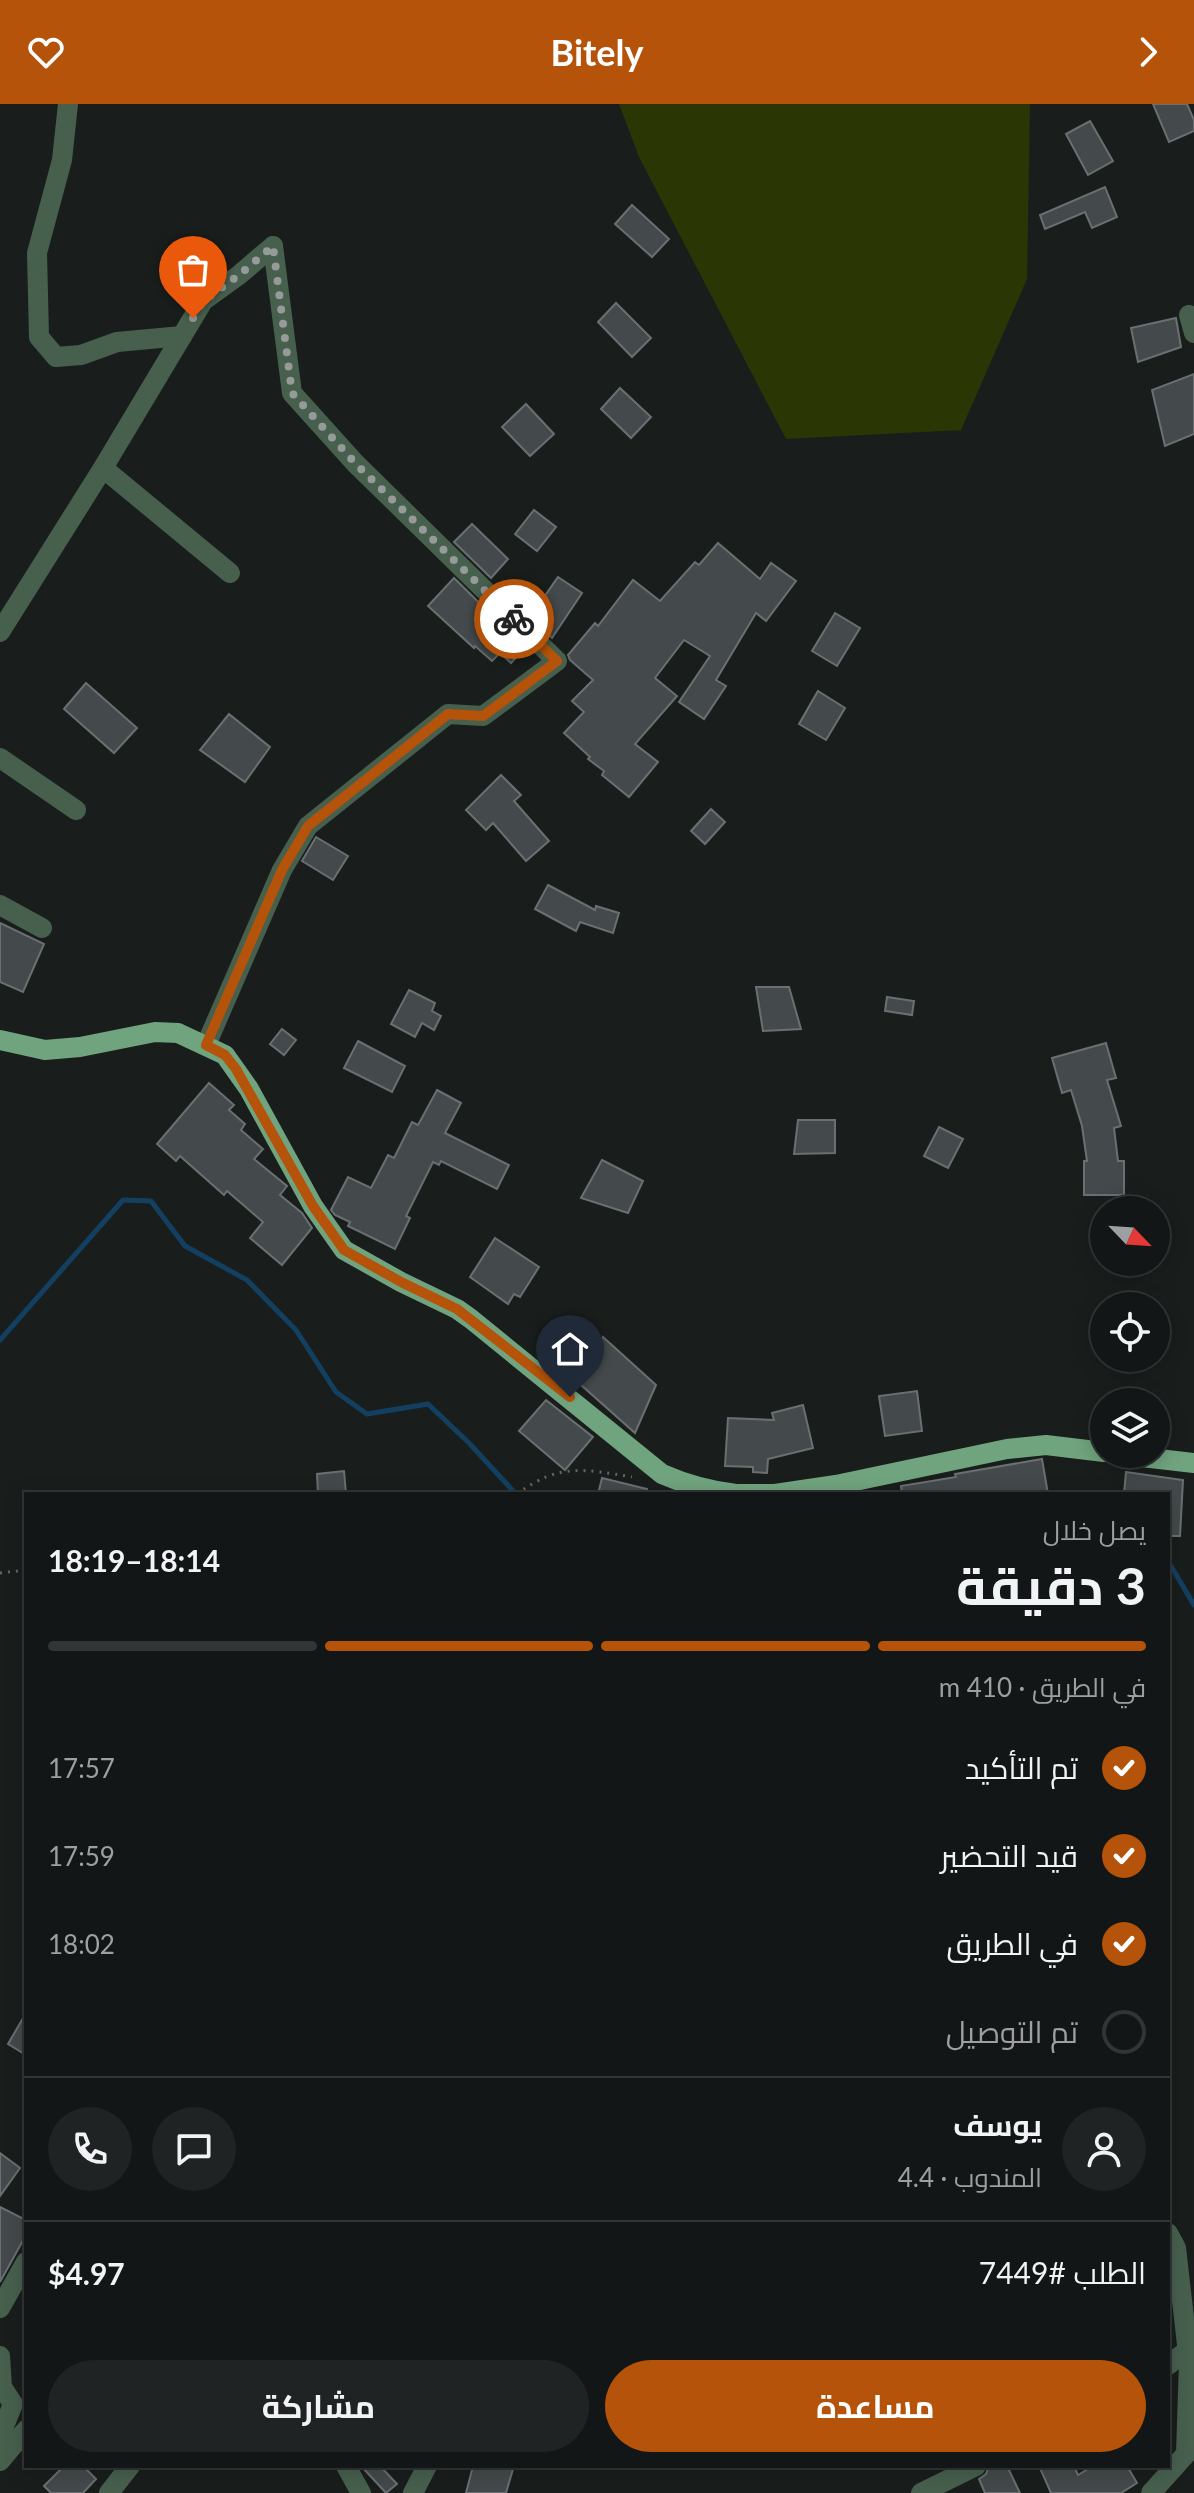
<!DOCTYPE html>
<html lang="ar">
<meta charset="utf-8">
<style>
body{margin:0;font-family:Lato,Cairo,sans-serif;background:#202323;color:#f1f3f6;direction:rtl;height:100vh;display:flex;flex-direction:column;font-size:30px;white-space:nowrap}
*{box-sizing:border-box;margin:0}
p{font-size:26px;color:#9d9fa1}
.icon{flex:none;width:44px;height:44px;fill:none;stroke:currentColor;stroke-width:2;stroke-linecap:round;stroke-linejoin:round}
.map{position:relative;flex:1;overflow:hidden;direction:ltr}
.drawer{position:absolute;left:24px;top:1388px;width:1146px;height:976px;display:flex;flex-direction:column;background:#131616;border-radius:0px;box-shadow:0 4px 20px #0003,0 0 0 2px #323535;direction:rtl}
.drawer>*{flex:none}
.needle{width:52px;rotate:115deg}
.buttons{position:absolute;left:1090px;top:1092px;display:grid;gap:16px}
.buttons a{display:grid;place-items:center;width:80px;height:80px;border-radius:50%;background:#131616;box-shadow:0 4px 20px #0003,0 0 0 2px #323535;font-size:40px}
.pin{position:absolute;display:grid;place-items:center;width:68px;height:68px;color:#fff;margin:-82px -34px;border-radius:50% 50% 50% 0;rotate:-45deg;box-shadow:0 0 8px #0007}
.pin .icon{rotate:45deg}
.courier{position:absolute;display:grid;place-items:center;width:80px;height:80px;margin:-40px;border:6px solid #b45309;border-radius:50%;background:#fff;color:#222;box-shadow:0 2px 10px #0007}
.summary em{font-style:normal;font-weight:700}
.summary div{display:flex;flex-direction:column-reverse}
.summary{display:flex;align-items:center;justify-content:space-between;height:136px;padding:0 24px}
h1{font-size:52px;font-weight:700;line-height:60px}
.bar{display:grid;grid-template-columns:repeat(4,1fr);gap:12px 8px;align-content:center;height:96px;padding:0 24px}
.bar i{height:10px;border-radius:6px;background:#323535}
.bar .selected{background:#b45309}
.bar p{grid-column:span 4}
.line{display:flex;align-items:center;gap:20px;padding:0 24px;border-top:2px solid #323535}
.line div{flex:1}
.round{display:grid;place-items:center;flex:none;width:84px;height:84px;border-radius:42px;background:#202323}
ol{padding:0 24px;list-style:none}
li{display:flex;align-items:center;gap:24px;height:88px}
li p{margin-inline-start:auto}
li .icon{padding:8px;border-radius:50%;background:#b45309;color:#fff;stroke-width:4}
li:last-child{color:#9d9fa1}
li i{width:44px;height:44px;border:4px solid #323535;border-radius:50%}
.action{display:flex;gap:16px;margin-top:auto;padding:16px 24px}
.action a{flex:1;height:92px;border-radius:48px;background:#b45309;color:#fff;font-size:32px;font-weight:700;line-height:92px;text-align:center}
.action a+a{background:#202323;color:#f1f3f6}
header{display:flex;justify-content:space-between;align-items:center;height:104px;padding:0 24px;background:#b45309;color:#fff;font-size:36px;font-weight:700}
.map>svg:first-child{display:block}
.green{fill:#2b3605}
.lines{fill:none;stroke-linecap:round;stroke-linejoin:round}
.stream{stroke:#134061;stroke-width:5}
.building{fill:#444a4b;stroke:#6a6f71;stroke-width:2}
.path{stroke:#626665;stroke-width:3;stroke-dasharray:2 6;stroke-linecap:butt}
.minor{stroke:#47604e;stroke-width:20}
.major{stroke:#70a47e;stroke-width:20}
.done{stroke:#969a98;stroke-width:8;stroke-dasharray:0 14.4}
.route{stroke:#b45309;stroke-width:10}
</style>
<header><svg class="icon" aria-label="forward" viewBox="0 0 24 24"><path d="M9 5l7 7-7 7"/></svg>Bitely<svg class="icon" aria-label="heart" viewBox="0 0 24 24"><path d="M12 20l-8-8c-3-5 5-10 8-4 3-6 11-1 8 4z"/></svg></header>
<div class="map">
<svg width="1194" height="2389" viewBox="0 0 1194 2389">
<rect width="100%" height="100%" fill="#191e1d"/>
<path class="green" d="M619,0H1030L1027,175L961,326L786,335L639,53Z"/>
<g class="lines">
<g class="stream">
<path d="M0,1236L123,1096L151,1097L185,1142L247,1176L296,1226L336,1288L367,1310L428,1300L469,1339L516,1390"/>
<path d="M1168,1457L1194,1501"/>
</g>
</g>
<g class="building">
<path d="M1153,0H1187L1194,16V27L1169,38Z"/>
<path d="M1090,17L1113,57L1088,71L1066,30Z"/>
<path d="M1105,83L1117,113L1092,124L1085,108L1045,125L1040,111Z"/>
<path d="M632,101L669,135L652,153L615,120Z"/>
<path d="M616,199L651,234L632,253L598,218Z"/>
<path d="M1176,214L1181,243L1138,258L1131,224Z"/>
<path d="M1194,270V330L1165,342L1152,286Z"/>
<path d="M620,284L651,313L631,334L601,305Z"/>
<path d="M526,300L554,330L530,352L502,323Z"/>
<path d="M534,406L556,423L537,447L515,430Z"/>
<path d="M472,420L508,455L491,474L454,438Z"/>
<path d="M718,439L760,475L771,459L796,477L766,517L756,509L716,576L726,582L704,615L679,598L710,552L684,536L655,574L677,592L635,640L658,658L629,693L602,671L604,667L588,655L590,653L564,629L584,608L572,597L593,576L570,556L568,551L595,519L598,522L633,476L660,497L695,458L699,461Z"/>
<path d="M558,473L582,489L552,534L527,510L538,493L542,496Z"/>
<path d="M454,474L525,544L511,559L500,549L492,557L475,542L474,544L428,502Z"/>
<path d="M835,509L860,524L837,562L812,547Z"/>
<path d="M86,579L137,624L114,649L64,605Z"/>
<path d="M818,587L845,604L826,636L799,620Z"/>
<path d="M229,610L270,643L245,678L200,646Z"/>
<path d="M501,671L521,691L514,697L549,737L526,757L493,719L486,726L466,706Z"/>
<path d="M711,705L725,718L705,740L691,727Z"/>
<path d="M316,733L348,752L333,776L302,757Z"/>
<path d="M548,781L595,806L596,802L619,809L613,829L580,818L576,827L535,805Z"/>
<path d="M0,819L44,840L23,888L0,878Z"/>
<path d="M756,883H789L801,925L763,927Z"/>
<path d="M409,886L435,899L432,907L441,912L434,926L422,919L415,933L391,920Z"/>
<path d="M887,893L914,897L912,911L885,907Z"/>
<path d="M282,925L296,936L284,951L270,940Z"/>
<path d="M358,937L405,962L392,988L344,964Z"/>
<path d="M1106,939L1116,974L1107,976L1121,1022L1114,1024L1118,1057H1124V1091H1084V1057H1087L1082,1022L1071,986L1062,989L1052,954Z"/>
<path d="M209,979L234,1001L229,1006L245,1020L241,1026L263,1045L254,1055L287,1082L280,1091L302,1109L312,1124L282,1161L250,1134L263,1118L227,1087L224,1091L180,1052L176,1057L157,1040Z"/>
<path d="M437,986L461,999L445,1029L509,1061L497,1085L441,1057L439,1061L433,1058L406,1112L410,1114L395,1145L348,1122L350,1118L335,1111L331,1106L348,1073L371,1084L388,1051L394,1054L412,1018L418,1021Z"/>
<path d="M798,1016H835V1049L794,1050Z"/>
<path d="M939,1023L963,1035L948,1064L924,1052Z"/>
<path d="M602,1056L643,1077L628,1109L581,1094Z"/>
<path d="M495,1134L539,1163L520,1193L514,1190L508,1200L470,1173Z"/>
<path d="M603,1233L656,1281L635,1329L581,1281Z"/>
<path d="M917,1287L922,1327L885,1332L879,1292Z"/>
<path d="M546,1296L593,1333L565,1366L519,1327Z"/>
<path d="M803,1301L813,1344L768,1355L767,1369L753,1368V1363L725,1362L728,1314L774,1316L772,1309Z"/>
<path d="M1042,1355L1048,1390H902L901,1382L956,1373L955,1370Z"/>
<path d="M344,1367L346,1390H318L317,1370Z"/>
<path d="M1126,1368L1183,1376L1180,1432H1168V1390H1124Z"/>
<path d="M602,1374L647,1385L646,1390H598Z"/>
<path d="M26,1909V1951L8,1940Z"/>
<path d="M0,2049L20,2064L0,2092Z"/>
<path d="M0,2103L26,2116V2131L0,2178Z"/>
<path d="M64,2362H83L96,2375L83,2389H51L44,2382Z"/>
<path d="M361,2362H380L397,2380L386,2389Z"/>
<path d="M473,2362H501L513,2365L506,2389H466Z"/>
<path d="M989,2362H1007L1020,2389H985L979,2375L986,2370Z"/>
<path d="M1039,2362H1074L1078,2371L1093,2362H1127L1137,2379L1121,2389H1051Z"/>
</g>
<g class="lines">
<g class="path">
<path d="M517,1390C559,1359 584,1365 632,1373"/>
<path d="M0,1469L26,1466"/>
</g>
<g class="minor">
<path d="M68,0L62,56L37,149L39,233L56,253L81,251L117,238L182,232"/>
<path d="M1189,211L1194,229"/>
<path d="M103,364L230,469"/>
<path d="M0,528L103,364L203,197L239,171L273,142"/>
<path d="M0,654L76,706"/>
<path d="M0,801L42,824"/>
<path d="M206,941L282,766L308,722L448,610L483,612L557,557L355,359L292,289L273,142"/>
<path d="M0,2204L26,2158"/>
<path d="M0,2252L2,2283L13,2300L0,2332"/>
<path d="M1168,2261L1188,2246"/>
<path d="M0,2357L26,2326"/>
<path d="M346,2362L361,2389"/>
<path d="M109,2389L130,2362"/>
<path d="M413,2389L427,2362"/>
<path d="M921,2389L976,2362"/>
<path d="M1151,2389L1186,2350L1189,2258L1176,2144L1168,2129"/>
</g>
<g class="major">
<path d="M0,936L45,946L80,943L155,928L178,929L225,951L249,985L313,1102L344,1146L401,1178L457,1205L471,1215L662,1370C687,1381 709,1387 736,1390"/>
<path d="M1116,1350L1194,1359"/>
<path d="M737,1390H775L836,1381L1007,1345L1046,1341L1104,1348"/>
</g>
</g>
<g class="lines">
<path class="done" d="M193,214L203,197L239,171L273,142L292,289L355,359L514,515"/>
<path class="route" d="M514,515L557,557L483,612L448,610L308,722L282,766L206,941L225,951L236,965L313,1102L344,1146L401,1178L457,1205L570,1293"/>
</g>
</svg>
<div class="buttons">
<a><svg class="needle" viewBox="-14 -14 28 28"><path d="M0-13l5 13h-10z" fill="#e53935"/><path d="M0 13l5-13h-10z" fill="#9d9fa1"/></svg></a>
<a><svg class="icon" aria-label="locate" viewBox="0 0 24 24"><circle cx="12" cy="12" r="6"/><path d="M12 2v4M12 18v4M2 12h4M18 12h4"/></svg></a>
<a><svg class="icon" aria-label="layers" viewBox="0 0 24 24"><path d="M12 4l9 5-9 5-9-5zM3 14l9 5 9-5"/></svg></a>
</div>
<div class="pin" style="left:193px;top:214px;background:#ea580c"><svg class="icon" aria-label="bag" viewBox="0 0 24 24"><path d="M5 8h14l-1 12H6zM9 8a3 3 0 0 1 6 0"/></svg></div>
<div class="pin" style="left:570px;top:1293px;background:#1f2937"><svg class="icon" aria-label="home" viewBox="0 0 24 24"><path d="M3 11l9-7 9 7M6 9v11h12V9"/></svg></div>
<div class="courier" style="left:514px;top:515px"><svg class="icon" aria-label="bike" viewBox="0 0 24 24"><circle cx="6" cy="16" r="4"/><circle cx="18" cy="16" r="4"/><path d="M6 16l4-8h5l3 8M10 8l3 8H6M13 5h3"/></svg></div>
<section class="drawer">
<div class="summary"><div><h1>3 دقيقة</h1><p>يصل خلال</p></div><em>18:14–18:19</em></div>
<div class="bar"><i class="selected"></i><i class="selected"></i><i class="selected"></i><i></i><p>في الطريق · 410 m</p></div>
<ol>
<li><svg class="icon" aria-label="check" viewBox="0 0 24 24"><path d="M5 12l5 5 9-10"/></svg>تم التأكيد<p>17:57</p></li>
<li><svg class="icon" aria-label="check" viewBox="0 0 24 24"><path d="M5 12l5 5 9-10"/></svg>قيد التحضير<p>17:59</p></li>
<li><svg class="icon" aria-label="check" viewBox="0 0 24 24"><path d="M5 12l5 5 9-10"/></svg>في الطريق<p>18:02</p></li>
<li><i></i>تم التوصيل</li>
</ol>
<div class="line" style="height:144px"><a class="round"><svg class="icon" aria-label="person" viewBox="0 0 24 24"><circle cx="12" cy="8" r="4"/><path d="M4 21q1-7 8-7t8 7"/></svg></a><div><b>يوسف</b><p>المندوب · 4.4</p></div><a class="round"><svg class="icon" aria-label="chat" viewBox="0 0 24 24"><path d="M4 5h16v11H9l-5 4z"/></svg></a><a class="round"><svg class="icon" aria-label="phone" viewBox="0 0 24 24"><path d="M5 4h4l2 5-3 2q2 4 5 5l2-3 5 2v4C11 20 4 13 5 4z"/></svg></a></div>
<div class="line" style="height:104px"><div>الطلب #7449</div><b>$4.97</b></div>
<div class="action"><a>مساعدة</a><a>مشاركة</a></div>
</section>
</div>
